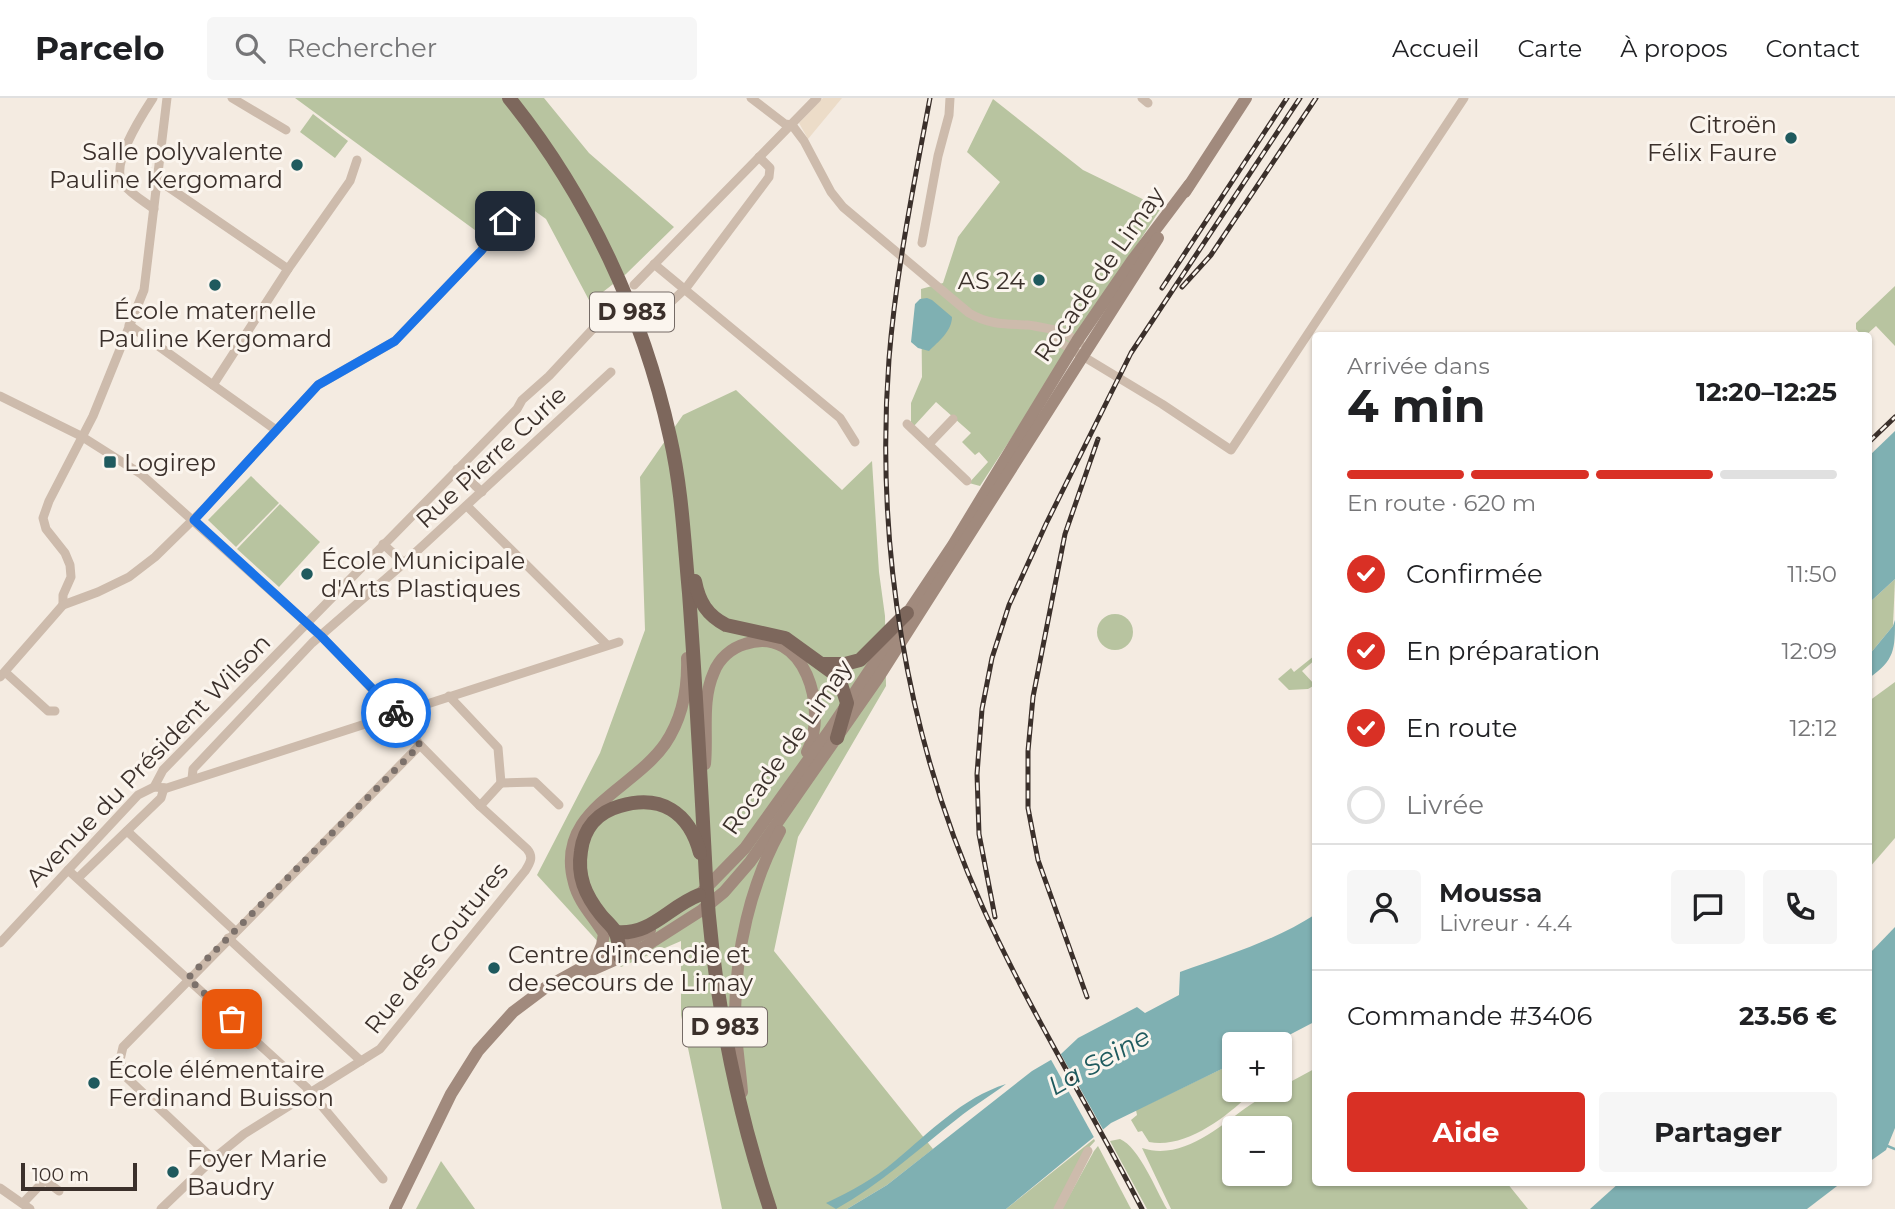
<!DOCTYPE html>
<html lang="fr">
<meta charset="utf-8">
<style>
body{margin:0;font-family:Montserrat,sans-serif;background:#f6f6f6;color:#202124;height:100vh;display:flex;flex-direction:column;font-size:26px;white-space:nowrap}
*{box-sizing:border-box;margin:0}
p{font-size:23px;color:#757577}
.icon{flex:none;width:38px;height:38px;fill:none;stroke:currentColor;stroke-width:2;stroke-linecap:round;stroke-linejoin:round}
.map{position:relative;flex:1;overflow:hidden}
.drawer{position:absolute;left:1312px;top:234px;width:560px;height:854px;display:flex;flex-direction:column;background:#fff;border-radius:7px;box-shadow:0 2px 5px #0004}
.drawer>*{flex:none}
.fabs{position:absolute;left:1222px;top:934px;display:grid;gap:14px}
.fabs a{display:grid;place-items:center;width:70px;height:70px;border-radius:7px;background:#fff;box-shadow:0 2px 5px #0004;font-size:35px}
.scale{position:absolute;left:21px;bottom:18px;width:116px;box-sizing:border-box;padding-left:7px;border:4px solid #3b302b;border-top:0;font-size:19px;line-height:24px;white-space:nowrap;color:#3b302b;-webkit-text-stroke:5px #fbf5ee;paint-order:stroke}
.pin{position:absolute;display:grid;place-items:center;width:60px;height:60px;color:#fff;margin:-30px;border-radius:14px;box-shadow:0 4px 10px #0006}
.courier{position:absolute;display:grid;place-items:center;width:70px;height:70px;margin:-35px;border:5px solid #1a73e8;border-radius:50%;background:#fff;color:#222;box-shadow:0 2px 9px #0007}
.summary em{font-style:normal;font-weight:700}
.summary div{display:flex;flex-direction:column-reverse}
.summary{display:flex;align-items:center;justify-content:space-between;height:119px;padding:0 35px}
h1{font-size:46px;font-weight:700;line-height:52px}
.bar{display:grid;grid-template-columns:repeat(4,1fr);gap:10px 7px;align-content:center;height:84px;padding:0 35px}
.bar i{height:9px;border-radius:5px;background:#e0e0e0}
.bar .current{background:#d93025}
.bar p{grid-column:span 4}
.line{display:flex;align-items:center;gap:18px;padding:0 35px;border-top:2px solid #e0e0e0}
.line div{flex:1}
.round{display:grid;place-items:center;flex:none;width:74px;height:74px;border-radius:7px;background:#f6f6f6}
ol{padding:0 35px;list-style:none}
li{display:flex;align-items:center;gap:21px;height:77px}
li p{margin-inline-start:auto}
li .icon{padding:7px;border-radius:50%;background:#d93025;color:#fff;stroke-width:4}
li:last-child{color:#757577}
li i{width:38px;height:38px;border:4px solid #e0e0e0;border-radius:50%}
.primary-button{display:flex;gap:14px;margin-top:auto;padding:14px 35px}
.primary-button a{flex:1;height:80px;border-radius:7px;background:#d93025;color:#fff;font-size:28px;font-weight:700;line-height:80px;text-align:center}
.primary-button a+a{background:#f6f6f6;color:#202124}
header{display:flex;align-items:center;gap:42px;box-sizing:border-box;height:98px;padding:0 35px;background:#fff;border-bottom:2px solid #e0e0e0}
header strong{font-size:33px}
nav{display:flex;gap:38px;margin-inline-start:auto;font-size:24px}
.search{width:490px;height:63px;background:#f6f6f6;display:flex;align-items:center;gap:18px;box-sizing:border-box;padding:0 24px;border-radius:7px;color:#757577;font-size:26px}
.map>svg:first-child{display:block}
.green{fill:#b8c4a0;fill-rule:evenodd}
.plaza{fill:#ecdcc8}
.water{fill:#7fb0b2}
.pier{fill:#f4ebe1}
.lines{fill:none;stroke-linecap:round;stroke-linejoin:round}
.stream{stroke:#7fb0b2;stroke-width:2.5}
.minor{stroke:#cdbbac;stroke-width:9}
.secondary{stroke:#a18a7d;stroke-width:12}
.primary{stroke:#7d675c;stroke-width:14}
.rail-casing{stroke:#3b302b;stroke-width:5}
.rail{stroke:#fbf5ee;stroke-width:2.5;stroke-dasharray:8;stroke-linecap:butt}
.done{stroke:#7c716b;stroke-width:7;stroke-dasharray:0 12.6}
.route{stroke:#1a73e8;stroke-width:9}
.poi-dot{fill:#1f5a5e;stroke:#fbf5ee;stroke-width:2.5}
.labels{text-anchor:middle;dominant-baseline:central;stroke-width:6;stroke-linejoin:round;paint-order:stroke}
.shield{fill:#fbf5ee;stroke:#756b66;stroke-width:2}
.shield-label{font-size:23px;font-weight:bold;fill:#3b302b}
.poi-label{font-size:24px;fill:#3b302b;stroke:#fbf5ee;text-anchor:start}
.street-label{font-size:24px;fill:#3b302b;stroke:#fbf5ee}
.water-label{font-size:26px;font-style:italic;fill:#1f5a5e;stroke:#fbf5ee}
</style>
<header>
<strong>Parcelo</strong>
<div class="search"><svg class="icon" aria-label="search" viewBox="0 0 24 24"><circle cx="10" cy="10" r="6"/><path d="M15 15l6 6"/></svg>Rechercher</div>
<nav><a>Accueil</a><a>Carte</a><a>À propos</a><a>Contact</a></nav>
</header>
<div class="map">
<svg width="1895" height="1111" viewBox="0 0 1895 1111">
<rect width="100%" height="100%" fill="#f4ebe1"/>
<g class="green">
<path d="M295,0H544L589,55L674,129L626,176L590,204L546,121L514,98L483,138Z"/>
<path d="M993,1L1083,72L1161,110L980,388L969,385L988,364L979,354L975,357L962,344L971,335L936,304L914,328L911,324V305L922,279L921,191L943,185L958,139L1000,84L967,54Z"/>
<path d="M313,16L348,43L335,60L300,34Z"/>
<path d="M1895,188V248L1876,228L1865,238H1862L1856,231V225Z"/>
<path d="M736,292L842,392L872,363L879,474L885,518L886,588L798,739L774,853L933,1051L887,1087L847,1111H722L681,917V843L621,869L537,777L600,655L645,532L640,379L683,317Z"/>
<path d="M251,378L279,405L236,449L208,422Z"/>
<path d="M280,406L320,444L279,489L237,451Z"/>
<path d="M1895,481L1893,528L1869,557V505Z"/>
<circle cx="1115" cy="534" r="18"/>
<path d="M1314,558L1316,561L1302,573L1315,587L1308,591L1289,592L1278,581L1291,570L1294,574Z"/>
<path d="M1895,584V740L1869,770V603Z"/>
<path d="M1234,965V992H1246L1249,997C1224,1021 1184,1051 1149,1044L1142,1033L1138,1034L1131,1022L1137,1017L1136,1012Z"/>
<path d="M1316,970V1085H1507L1528,1111H1171L1142,1050C1183,1063 1218,1029 1250,1007C1259,1001 1269,993 1279,992V990ZM1234,1031H1279V1076H1234Z"/>
<path d="M1094,1041L1095,1043L1084,1055L1054,1111H1006Z"/>
<path d="M1120,1041C1139,1049 1156,1092 1167,1111H1147L1110,1043Z"/>
<path d="M1098,1048L1131,1111H1062L1094,1053Z"/>
<path d="M441,1063L475,1111H416Z"/>
</g>
<path class="plaza" d="M823,0H842L808,41L799,25Z"/>
<g class="water">
<path d="M927,200L932,202L952,219C952,233 938,244 929,253L918,250L911,244L915,206L920,201Z"/>
<path d="M1895,333V481L1869,505V358Z"/>
<path d="M1895,522C1895,551 1895,562 1869,580V557L1893,528Z"/>
<path d="M1316,816V923L1270,947H1234V965L1111,1025L1006,1111H847L887,1087L1032,973L1061,956L1078,940L1137,909L1145,915L1179,897L1180,874C1227,857 1274,843 1316,816Z"/>
<path d="M1895,829V1030L1886,1052L1869,1064V856Z"/>
<path d="M1006,986C990,998 973,1008 957,1021C917,1052 881,1086 836,1111L826,1105C851,1093 874,1081 895,1063C930,1034 962,1000 1006,986Z"/>
<path d="M1619,1085H1841L1807,1111H1590Z"/>
</g>
<path class="pier" d="M1059,953L1105,1035L1096,1043L1049,958Z"/>
<g class="lines">
<path class="stream" d="M1885,1047L1895,1051"/>
<g class="minor">
<path d="M153,0C142,17 108,68 124,87C131,96 145,104 154,111"/>
<path d="M232,0L286,32"/>
<path d="M751,0L785,26L792,27"/>
<path d="M1142,0L1148,5"/>
<path d="M792,27L804,43L831,94L843,109L969,215C989,227 1006,226 1028,227C1038,228 1047,231 1056,232C1064,233 1073,241 1080,245"/>
<path d="M158,82L288,171"/>
<path d="M922,145L938,58L949,17L950,0"/>
<path d="M654,166L840,320L855,344"/>
<path d="M634,187L817,0"/>
<path d="M672,203L686,190L769,79L770,70L759,59"/>
<path d="M129,227L276,332"/>
<path d="M1056,242L1162,306L1231,352L1464,0"/>
<path d="M213,287L288,171L350,83L357,62"/>
<path d="M0,298L81,338L141,376L321,538L395,615L420,647L480,708L527,751C534,759 530,765 525,773L380,951L244,1036L212,1062L161,1111"/>
<path d="M907,326L967,383"/>
<path d="M929,346L953,321"/>
<path d="M457,371L482,394"/>
<path d="M467,408L607,547"/>
<path d="M383,446L404,465"/>
<path d="M63,507V497L71,479L70,467L65,455L46,431L43,420L49,403L93,318L144,192L167,0"/>
<path d="M5,574L48,613H55"/>
<path d="M0,579L63,507L98,494L129,479L155,459L204,411L318,287L395,243L481,153L517,108"/>
<path d="M449,598L498,650L501,685L535,684L559,707"/>
<path d="M192,681L193,671L312,545L404,465L611,274"/>
<path d="M154,689L167,690L619,544"/>
<path d="M480,708L501,685"/>
<path d="M127,733L235,833"/>
<path d="M68,772L306,989L383,1081"/>
<path d="M78,780L161,700L164,690"/>
<path d="M228,840L361,963"/>
<path d="M0,845L138,697L154,689L163,672L517,311L522,302L549,278L617,205"/>
<path d="M213,1061L124,977L120,962L123,949L420,647"/>
<path d="M0,1090L30,1111"/>
<path d="M23,1105L43,1084H47L59,1093"/>
<path d="M1058,1111L1088,1053"/>
</g>
<g class="secondary">
<path d="M1185,94L1246,0"/>
<path d="M705,666C708,636 701,603 714,574C719,561 731,550 745,546C805,526 829,612 807,654"/>
<path d="M702,794L745,750L829,633L953,447L1077,243L1134,160L1189,87"/>
<path d="M596,861L602,847L604,836C594,819 579,805 574,785C554,713 632,693 665,646C682,621 688,590 687,560"/>
<path d="M585,875L644,849L702,812L724,794L750,764L878,580L1158,140"/>
<path d="M742,994C740,968 735,941 735,914C736,852 750,788 780,733"/>
<path d="M395,1111L451,996L478,953L513,914L545,890L650,832"/>
</g>
<g class="primary">
<path d="M509,0C588,98 643,216 670,339C682,391 684,443 689,495C696,590 701,685 706,780C713,891 735,1005 770,1111"/>
<path d="M695,483C699,504 707,517 726,527L785,540L832,574L840,583L847,605L837,640"/>
<path d="M822,566H845L860,562L907,515"/>
<path d="M615,834C651,838 668,809 699,797"/>
<path d="M620,859C619,851 619,841 615,833C611,827 605,822 601,817C585,797 577,778 581,753C584,730 598,714 620,708C661,696 689,714 700,755"/>
</g>
<g class="rail-casing">
<g id="rail">
<path d="M930,0C914,86 896,173 889,261C875,446 906,640 983,810C1030,914 1090,1010 1142,1111"/>
<path d="M1182,189L1211,157L1316,0"/>
<path d="M1162,190L1287,0"/>
<path d="M1869,344L1895,319"/>
<path d="M995,819L979,736L977,676L982,611L992,560L1009,507L1046,426L1131,255L1300,0"/>
<path d="M1087,899L1038,762L1028,710V653L1033,599L1065,436L1098,341"/>
</g>
</g>
<use href="#rail" class="rail"/>
</g>
<g class="lines">
<path class="done" d="M232,921L188,880L420,647L396,615"/>
<path class="route" d="M396,615L321,538L194,422L318,287L395,243L481,153L505,123"/>
</g>
<g class="poi-dot">
<circle cx="1791" cy="40" r="7"/>
<circle cx="297" cy="67" r="7"/>
<circle cx="1039" cy="182" r="7"/>
<circle cx="215" cy="187" r="7"/>
<rect x="103" y="357" width="14" height="14" rx="3.5"/>
<circle cx="307" cy="476" r="7"/>
<circle cx="494" cy="870" r="7"/>
<circle cx="94" cy="985" r="7"/>
<circle cx="173" cy="1074" r="7"/>
</g>
<g class="labels">
<g class="shield">
<rect x="590" y="194.5" width="84" height="39" rx="5"/>
<rect x="683" y="909.5" width="84" height="39" rx="5"/>
</g>
<g class="shield-label">
<text x="632" y="214">D 983</text>
<text x="725" y="929">D 983</text>
</g>
<g class="poi-label">
<text x="1777" y="26" text-anchor="end">Citroën<tspan x="1777" dy="28">Félix Faure</tspan></text>
<text x="283" y="53" text-anchor="end">Salle polyvalente<tspan x="283" dy="28">Pauline Kergomard</tspan></text>
<text x="1025" y="182" text-anchor="end">AS 24</text>
<text x="215" y="212" text-anchor="middle">École maternelle<tspan x="215" dy="28">Pauline Kergomard</tspan></text>
<text x="124" y="364">Logirep</text>
<text x="321" y="462">École Municipale<tspan x="321" dy="28">d'Arts Plastiques</tspan></text>
<text x="508" y="856">Centre d'incendie et<tspan x="508" dy="28">de secours de Limay</tspan></text>
<text x="108" y="971">École élémentaire<tspan x="108" dy="28">Ferdinand Buisson</tspan></text>
<text x="187" y="1060">Foyer Marie<tspan x="187" dy="28">Baudry</tspan></text>
</g>
<g class="street-label">
<text transform="translate(1099 176) rotate(-55)">Rocade de Limay</text>
<text transform="translate(491 359) rotate(-43)">Rue Pierre Curie</text>
<text transform="translate(787 649) rotate(-55)">Rocade de Limay</text>
<text transform="translate(148 662) rotate(-46)">Avenue du Président Wilson</text>
<text transform="translate(436 850) rotate(-51)">Rue des Coutures</text>
</g>
<g class="water-label">
<text transform="translate(1099 963) rotate(-29)">La Seine</text>
</g>
</g>
</svg>
<div class="fabs">
<a>+</a>
<a>−</a>
</div>
<div class="scale">100 m</div>
<div class="pin" style="left:232px;top:921px;background:#ea580c"><svg class="icon" aria-label="bag" viewBox="0 0 24 24"><path d="M5 8h14l-1 12H6zM9 8a3 3 0 0 1 6 0"/></svg></div>
<div class="pin" style="left:505px;top:123px;background:#1f2937"><svg class="icon" aria-label="home" viewBox="0 0 24 24"><path d="M3 11l9-7 9 7M6 9v11h12V9"/></svg></div>
<div class="courier" style="left:396px;top:615px"><svg class="icon" aria-label="bike" viewBox="0 0 24 24"><circle cx="6" cy="16" r="4"/><circle cx="18" cy="16" r="4"/><path d="M6 16l4-8h5l3 8M10 8l3 8H6M13 5h3"/></svg></div>
<section class="drawer">
<div class="summary"><div><h1>4 min</h1><p>Arrivée dans</p></div><em>12:20–12:25</em></div>
<div class="bar"><i class="current"></i><i class="current"></i><i class="current"></i><i></i><p>En route · 620 m</p></div>
<ol>
<li><svg class="icon" aria-label="check" viewBox="0 0 24 24"><path d="M5 12l5 5 9-10"/></svg>Confirmée<p>11:50</p></li>
<li><svg class="icon" aria-label="check" viewBox="0 0 24 24"><path d="M5 12l5 5 9-10"/></svg>En préparation<p>12:09</p></li>
<li><svg class="icon" aria-label="check" viewBox="0 0 24 24"><path d="M5 12l5 5 9-10"/></svg>En route<p>12:12</p></li>
<li><i></i>Livrée</li>
</ol>
<div class="line" style="height:126px"><a class="round"><svg class="icon" aria-label="person" viewBox="0 0 24 24"><circle cx="12" cy="8" r="4"/><path d="M4 21q1-7 8-7t8 7"/></svg></a><div><b>Moussa</b><p>Livreur · 4.4</p></div><a class="round"><svg class="icon" aria-label="chat" viewBox="0 0 24 24"><path d="M4 5h16v11H9l-5 4z"/></svg></a><a class="round"><svg class="icon" aria-label="phone" viewBox="0 0 24 24"><path d="M5 4h4l2 5-3 2q2 4 5 5l2-3 5 2v4C11 20 4 13 5 4z"/></svg></a></div>
<div class="line" style="height:91px"><div>Commande #3406</div><b>23.56 €</b></div>
<div class="primary-button"><a>Aide</a><a>Partager</a></div>
</section>
</div>
